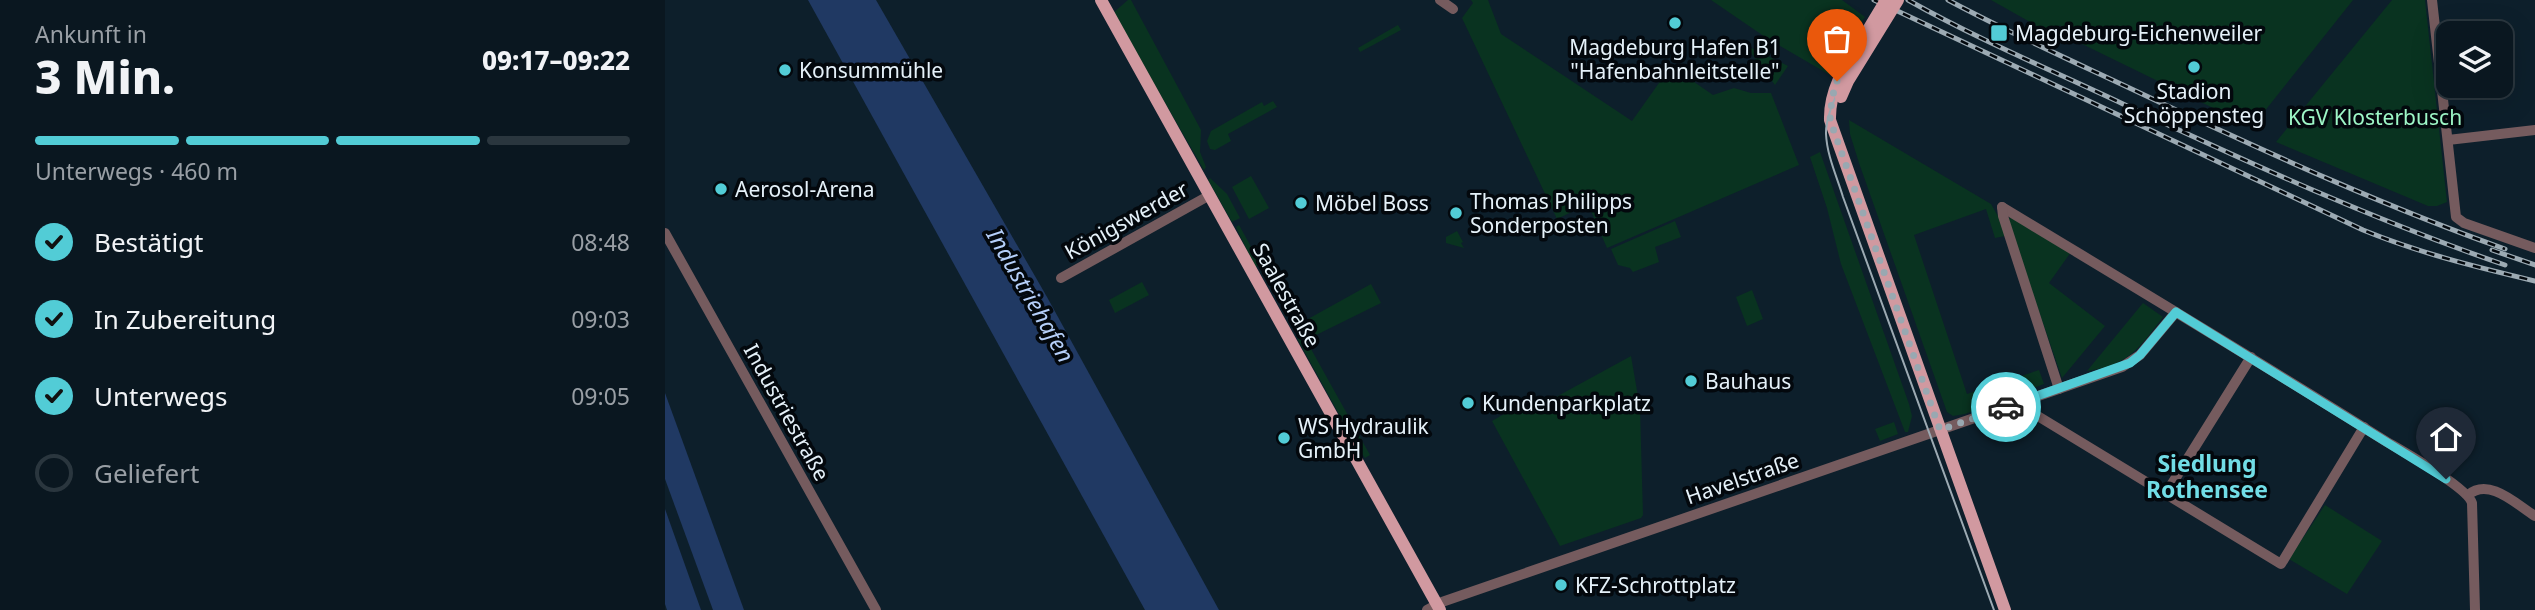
<!DOCTYPE html>
<html lang="de">
<meta charset="utf-8">
<style>
body{margin:0;font-family:"Noto Sans",sans-serif;background:#18242d;color:#f1f3f6;height:100vh;display:flex;flex-direction:column;font-size:26px;white-space:nowrap}
*{box-sizing:border-box;margin:0}
p{font-size:23px;color:#999fa5}
.icon{flex:none;width:38px;height:38px;fill:none;stroke:currentColor;stroke-width:2;stroke-linecap:round;stroke-linejoin:round}
.map{position:relative;flex:1;overflow:hidden}
.details{display:flex;flex-direction:column;background:#0a1720;width:665px}
.details>*{flex:none}
.tools{position:absolute;left:1771px;top:21px;display:grid;gap:14px}
.tools a{display:grid;place-items:center;width:77px;height:77px;border-radius:14px;background:#0a1720;box-shadow:0 7px 28px #0002,0 0 0 2px #2a363e;font-size:35px}
.pin{position:absolute;display:grid;place-items:center;width:60px;height:60px;color:#fff;margin:-72px -30px;border-radius:50% 50% 50% 0;rotate:-45deg;box-shadow:0 0 7px #0007}
.pin .icon{rotate:45deg}
.courier{position:absolute;display:grid;place-items:center;width:70px;height:70px;margin:-35px;border:5px solid #52ccd6;border-radius:50%;background:#fff;color:#222;box-shadow:0 2px 9px #0007}
.headline em{font-style:normal;font-weight:800}
.headline div{display:flex;flex-direction:column-reverse}
.headline{display:flex;align-items:center;justify-content:space-between;height:119px;padding:0 35px}
h1{font-size:46px;font-weight:800;line-height:52px}
.bar{display:grid;grid-template-columns:repeat(4,1fr);gap:10px 7px;align-content:center;height:84px;padding:0 35px}
.bar i{height:9px;border-radius:5px;background:#2a363e}
.bar .active{background:#52ccd6}
.bar p{grid-column:span 4}
ol{padding:0 35px;list-style:none}
li{display:flex;align-items:center;gap:21px;height:77px}
li p{margin-inline-start:auto}
li .icon{padding:7px;border-radius:50%;background:#52ccd6;color:#111;stroke-width:4}
li:last-child{color:#999fa5}
li i{width:38px;height:38px;border:4px solid #2a363e;border-radius:50%}
main{display:flex;flex:1;min-height:0}
.map>svg:first-child{display:block}
.green{fill:#093320}
.water{fill:#203963}
.lines{fill:none;stroke-linecap:round;stroke-linejoin:round}
.minor{stroke:#755b5e;stroke-width:10}
.major{stroke:#d199a0;stroke-width:12}
.tram{stroke:#9caab3;stroke-width:2}
.rail-casing{stroke:#9caab3;stroke-width:5}
.rail{stroke:#03080d;stroke-width:2.5;stroke-dasharray:8;stroke-linecap:butt}
.major-bridge{stroke:#d199a0;stroke-width:12}
.done{stroke:#99a8b1;stroke-width:7;stroke-dasharray:0 12.6}
.route{stroke:#52ccd6;stroke-width:9}
.poi-dot{fill:#52ccd6;stroke:#03080d;stroke-width:2.5}
.labels{text-anchor:middle;dominant-baseline:central;stroke-width:7;stroke-linejoin:round;paint-order:stroke}
.poi-label{font-size:21px;fill:#e5f1f9;stroke:#03080d;text-anchor:start}
.park-label{font-size:21px;fill:#9ef7c7;stroke:#03080d}
.street-label{font-size:21px;fill:#e5f1f9;stroke:#03080d}
.water-label{font-size:23px;font-style:italic;fill:#b5cff9;stroke:#03080d}
.neighbourhood-label{font-size:23px;font-weight:bold;fill:#71dde6;stroke:#03080d}
</style>
<main>
<section class="details">
<div class="headline"><div><h1>3 Min.</h1><p>Ankunft in</p></div><em>09:17–09:22</em></div>
<div class="bar"><i class="active"></i><i class="active"></i><i class="active"></i><i></i><p>Unterwegs · 460 m</p></div>
<ol>
<li><svg class="icon" aria-label="check" viewBox="0 0 24 24"><path d="M5 12l5 5 9-10"/></svg>Bestätigt<p>08:48</p></li>
<li><svg class="icon" aria-label="check" viewBox="0 0 24 24"><path d="M5 12l5 5 9-10"/></svg>In Zubereitung<p>09:03</p></li>
<li><svg class="icon" aria-label="check" viewBox="0 0 24 24"><path d="M5 12l5 5 9-10"/></svg>Unterwegs<p>09:05</p></li>
<li><i></i>Geliefert</li>
</ol>
</section>
<div class="map">
<svg width="1870" height="610" viewBox="0 0 1870 610">
<rect width="100%" height="100%" fill="#0d1f2b"/>
<g class="green">
<path d="M463,0H466L536,130L535,152L541,167L539,170L448,13Z"/>
<path d="M806,0H823L836,34L967,121L1006,66L1048,95L1069,88L1086,93H1106L1134,165L942,248L923,204L892,219L797,18L808,3Z"/>
<path d="M1046,0H1177L1200,17L1165,75L1103,39Z"/>
<path d="M1326,0H1688L1587,127L1415,43L1395,25L1386,34Z"/>
<path d="M1727,0H1760L1782,202L1772,206H1763L1611,142Z"/>
<path d="M733,25L736,30L695,52L693,48Z"/>
<path d="M1080,45L1123,66L1110,85Z"/>
<path d="M608,101L612,107L563,134L566,141L550,150L545,149L542,141L546,131L597,102L599,106Z"/>
<path d="M1184,120L1326,204L1334,218L1340,236L1330,238L1321,209L1249,235L1302,394L1374,370L1379,384L1300,414L1288,416L1282,412L1194,163L1185,134Z"/>
<path d="M1155,152L1244,404L1247,416L1243,432H1240L1176,264L1162,208L1145,157Z"/>
<path d="M586,176L604,208L584,219L567,187Z"/>
<path d="M545,178L562,194L575,218L567,222L543,180Z"/>
<path d="M1349,216L1406,252L1384,283L1440,326L1397,378L1342,219Z"/>
<path d="M1010,221L1016,237L990,247L994,262L968,272L965,268L953,265L946,249Z"/>
<path d="M574,225L595,263L600,261L601,263L590,267L571,227Z"/>
<path d="M792,231L798,242L796,243L799,248L781,243V237Z"/>
<path d="M477,282L484,295L450,313L444,300Z"/>
<path d="M706,284L716,303L641,340L705,455L700,458L694,450L633,340L631,331L634,324Z"/>
<path d="M1087,290L1098,319L1082,326L1071,297Z"/>
<path d="M1478,303L1498,317C1474,348 1464,365 1422,371Z"/>
<path d="M966,356L975,408L978,515L976,518L895,546L827,421L839,414L841,409L880,403Z"/>
<path d="M1229,422L1233,434L1215,441L1210,429Z"/>
<path d="M1660,505L1717,541L1682,594L1624,559Z"/>
</g>
<g class="water">
<path d="M143,0H211L382,297L554,610H480Z"/>
<path d="M0,393L79,610H48L0,479Z"/>
<path d="M0,509L36,610H2L0,604Z"/>
</g>
<g class="lines">
<g class="minor">
<path d="M775,0L788,9"/>
<path d="M1767,0L1791,217L1799,223L1870,248"/>
<path d="M1783,140L1870,130"/>
<path d="M1337,207C1466,285 1595,362 1722,442C1739,452 1803,488 1807,503L1810,610"/>
<path d="M1337,207L1338,216L1394,389"/>
<path d="M0,233L211,610"/>
<path d="M396,278L545,195"/>
<path d="M1353,404L1616,564L1699,427"/>
<path d="M1500,495L1586,357"/>
<path d="M1803,495C1824,477 1851,504 1870,516"/>
<path d="M762,610L777,602L1457,367L1475,355L1511,312"/>
</g>
<g class="major">
<path d="M436,0L775,610"/>
<path d="M1201,33C1184,61 1164,86 1165,120L1340,610"/>
</g>
<path class="tram" d="M1230,0C1209,33 1160,97 1161,134C1162,156 1172,177 1178,197L1329,610"/>
<g class="rail-casing">
<g id="rail">
<path d="M1209,0L1698,230C1754,253 1811,267 1870,281"/>
<path d="M1243,0C1312,39 1386,70 1458,104C1584,163 1709,220 1840,265"/>
<path d="M1283,0C1352,37 1423,68 1494,102C1608,155 1721,207 1840,249"/>
<path d="M1827,250L1870,265"/>
</g>
</g>
<use href="#rail" class="rail"/>
<g class="major-bridge">
<path d="M1201,33L1221,0"/>
<path d="M1176,97L1183,81L1233,0"/>
</g>
</g>
<g class="lines">
<path class="done" d="M1172,81L1167,98L1165,120L1275,430L1341,407"/>
<path class="route" d="M1341,407L1465,363L1475,355L1511,312L1781,479"/>
</g>
<g class="poi-dot">
<circle cx="1010" cy="23" r="7"/>
<rect x="1325" y="24" width="18" height="18" rx="3.5"/>
<circle cx="1529" cy="67" r="7"/>
<circle cx="120" cy="70" r="7"/>
<circle cx="56" cy="189" r="7"/>
<circle cx="636" cy="203" r="7"/>
<circle cx="791" cy="213" r="7"/>
<circle cx="1026" cy="381" r="7"/>
<circle cx="803" cy="403" r="7"/>
<circle cx="619" cy="438" r="7"/>
<circle cx="896" cy="585" r="7"/>
</g>
<g class="labels">
<g class="poi-label">
<text x="1350" y="33">Magdeburg-Eichenweiler</text>
<text x="1010" y="47" text-anchor="middle">Magdeburg Hafen B1<tspan x="1010" dy="24">"Hafenbahnleitstelle"</tspan></text>
<text x="134" y="70">Konsummühle</text>
<text x="1529" y="91" text-anchor="middle">Stadion<tspan x="1529" dy="24">Schöppensteg</tspan></text>
<text x="70" y="189">Aerosol-Arena</text>
<text x="805" y="201">Thomas Philipps<tspan x="805" dy="24">Sonderposten</tspan></text>
<text x="650" y="203">Möbel Boss</text>
<text x="1040" y="381">Bauhaus</text>
<text x="817" y="403">Kundenparkplatz</text>
<text x="633" y="426">WS Hydraulik<tspan x="633" dy="24">GmbH</tspan></text>
<text x="910" y="585">KFZ-Schrottplatz</text>
</g>
<g class="park-label">
<text x="1710" y="117">KGV Klosterbusch</text>
</g>
<g class="street-label">
<text transform="translate(461 220) rotate(-29)">Königswerder</text>
<text transform="translate(622 295) rotate(61)">Saalestraße</text>
<text transform="translate(122 412) rotate(61)">Industriestraße</text>
<text transform="translate(1077 478) rotate(-19)">Havelstraße</text>
</g>
<g class="water-label">
<text transform="translate(366 295) rotate(60)">Industriehafen</text>
</g>
<g class="neighbourhood-label">
<text x="1542" y="463">Siedlung<tspan x="1542" dy="26">Rothensee</tspan></text>
</g>
</g>
</svg>
<div class="tools">
<a><svg class="icon" aria-label="layers" viewBox="0 0 24 24"><path d="M12 4l9 5-9 5-9-5zM3 14l9 5 9-5"/></svg></a>
</div>
<div class="pin" style="left:1172px;top:81px;background:#ea580c"><svg class="icon" aria-label="bag" viewBox="0 0 24 24"><path d="M5 8h14l-1 12H6zM9 8a3 3 0 0 1 6 0"/></svg></div>
<div class="pin" style="left:1781px;top:479px;background:#1f2937"><svg class="icon" aria-label="home" viewBox="0 0 24 24"><path d="M3 11l9-7 9 7M6 9v11h12V9"/></svg></div>
<div class="courier" style="left:1341px;top:407px"><svg class="icon" aria-label="car" viewBox="0 0 24 24"><path d="M5 17H2v-5l4-1 3-4h7l3 4 3 1v5h-3M9 17h6M6 11h13"/><circle cx="7" cy="17" r="2"/><circle cx="17" cy="17" r="2"/></svg></div>
</div>
</main>
